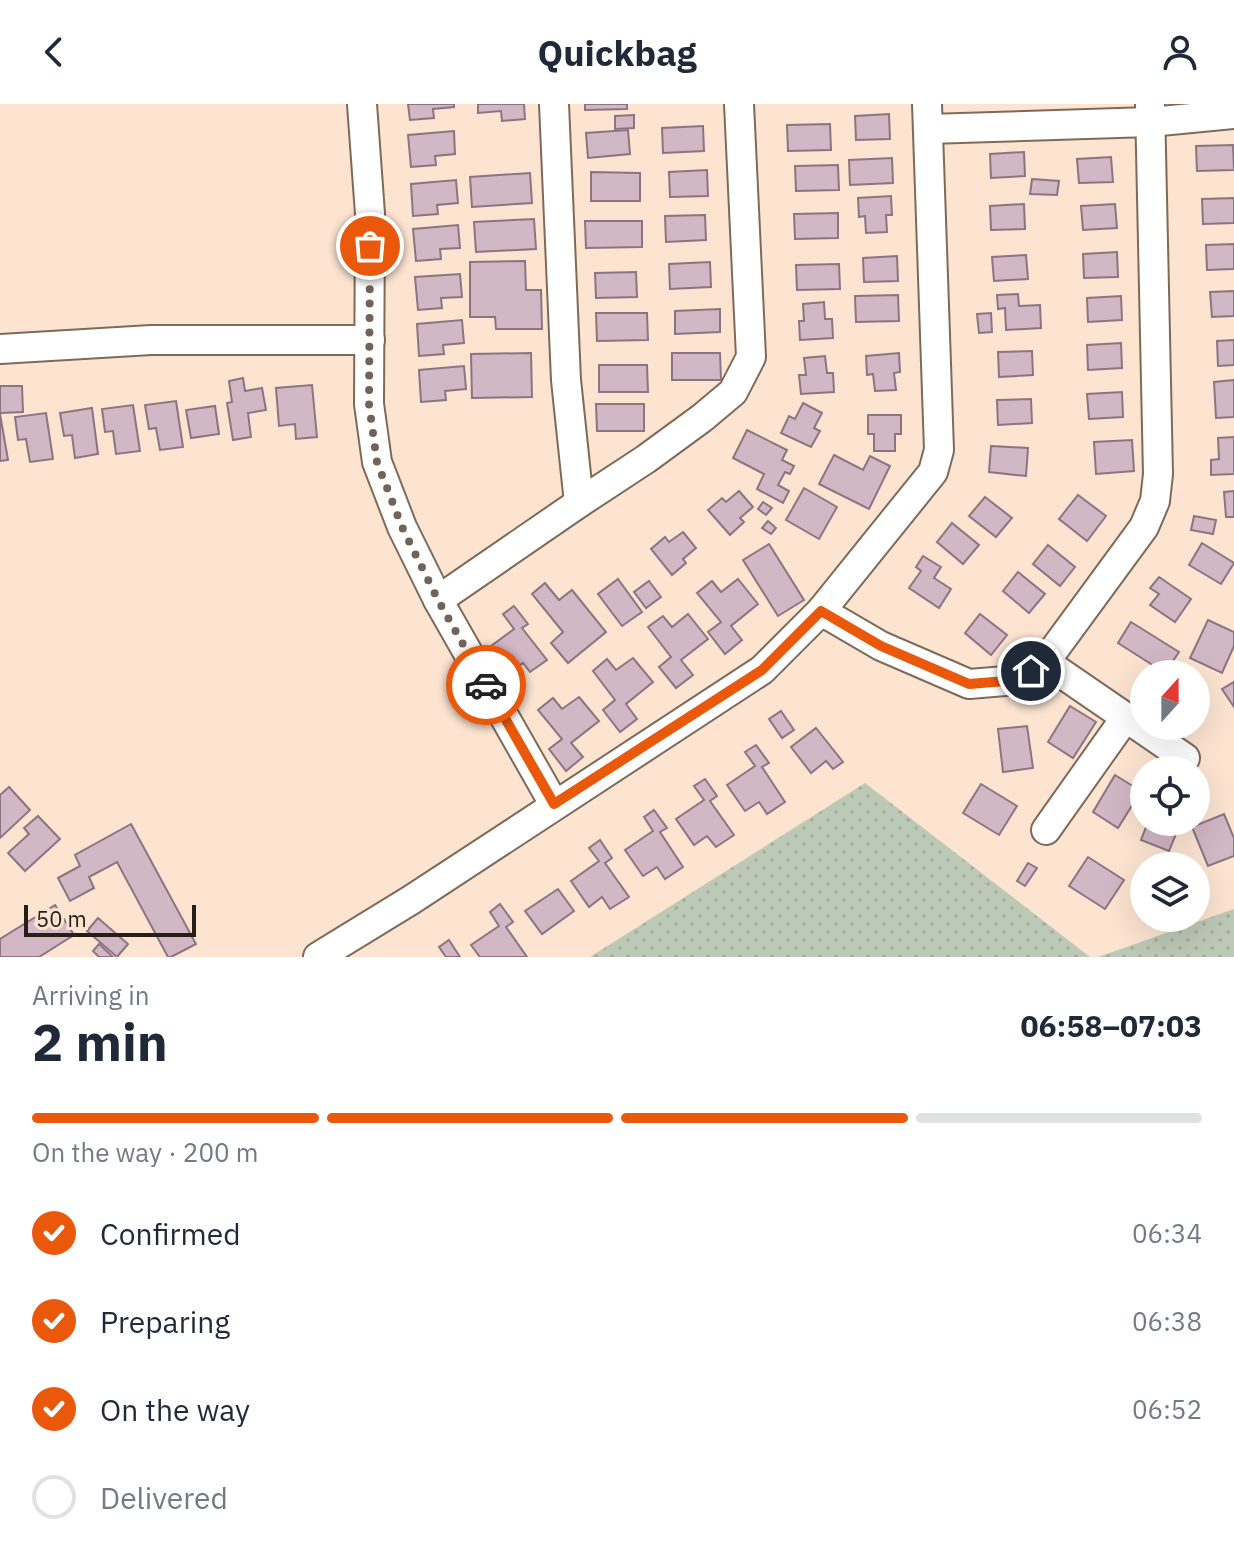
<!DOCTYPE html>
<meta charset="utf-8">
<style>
body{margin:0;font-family:"IBM Plex Sans",sans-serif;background:#f6f6f7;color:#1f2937;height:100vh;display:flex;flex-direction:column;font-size:30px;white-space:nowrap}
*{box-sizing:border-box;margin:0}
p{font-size:26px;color:#747a83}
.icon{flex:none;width:44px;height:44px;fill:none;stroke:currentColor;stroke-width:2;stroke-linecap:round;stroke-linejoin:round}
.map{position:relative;height:853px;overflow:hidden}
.panel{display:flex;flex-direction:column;background:#fff;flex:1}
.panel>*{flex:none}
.needle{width:52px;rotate:21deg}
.tools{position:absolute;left:1130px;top:556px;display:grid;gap:16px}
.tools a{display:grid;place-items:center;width:80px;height:80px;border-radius:50%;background:#fff;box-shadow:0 8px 32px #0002;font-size:40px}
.scale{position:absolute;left:24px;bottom:20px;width:172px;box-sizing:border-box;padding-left:8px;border:4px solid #261e17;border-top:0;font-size:22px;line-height:28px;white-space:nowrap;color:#261e17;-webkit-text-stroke:6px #fce4d1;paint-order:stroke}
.pin{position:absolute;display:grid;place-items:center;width:68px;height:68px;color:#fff;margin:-34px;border:4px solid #fff;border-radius:50%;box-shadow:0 2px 8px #0007}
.courier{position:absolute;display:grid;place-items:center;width:80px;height:80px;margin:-40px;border:6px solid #ea580c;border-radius:50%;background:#fff;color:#222;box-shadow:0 2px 10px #0007}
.overview em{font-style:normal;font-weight:700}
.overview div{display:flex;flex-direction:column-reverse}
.overview{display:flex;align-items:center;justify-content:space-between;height:136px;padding:0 32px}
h1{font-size:52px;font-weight:700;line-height:60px}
.bar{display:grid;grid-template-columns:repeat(4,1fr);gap:12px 8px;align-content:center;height:96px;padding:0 32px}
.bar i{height:10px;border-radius:6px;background:#e0e1e3}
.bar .on{background:#ea580c}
.bar p{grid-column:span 4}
ol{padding:0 32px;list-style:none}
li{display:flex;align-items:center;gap:24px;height:88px}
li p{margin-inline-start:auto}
li .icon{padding:8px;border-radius:50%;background:#ea580c;color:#fff;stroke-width:4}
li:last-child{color:#747a83}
li i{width:44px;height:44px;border:4px solid #e0e1e3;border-radius:50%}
header{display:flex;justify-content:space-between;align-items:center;height:104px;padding:0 32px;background:#fff;font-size:36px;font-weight:700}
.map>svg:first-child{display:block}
.grass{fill:url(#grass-dots)}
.building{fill:#d2b7c5;stroke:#8d7482;stroke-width:2}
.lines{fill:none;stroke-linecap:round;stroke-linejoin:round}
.minor-casing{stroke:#7e6a59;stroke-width:32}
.minor{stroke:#fff;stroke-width:28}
.done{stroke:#716358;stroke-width:8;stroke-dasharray:0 14.4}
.route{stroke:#ea580c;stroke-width:10}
</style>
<header><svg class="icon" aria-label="back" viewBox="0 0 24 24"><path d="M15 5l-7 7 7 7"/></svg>Quickbag<svg class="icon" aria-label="person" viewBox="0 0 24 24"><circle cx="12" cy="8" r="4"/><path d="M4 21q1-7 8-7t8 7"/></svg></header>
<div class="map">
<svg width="1234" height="853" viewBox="0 0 1234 853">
<defs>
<pattern id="grass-dots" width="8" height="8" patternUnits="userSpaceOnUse" patternTransform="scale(2)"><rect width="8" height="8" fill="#bdc9b7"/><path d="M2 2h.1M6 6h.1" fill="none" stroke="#a2ac9d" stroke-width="1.8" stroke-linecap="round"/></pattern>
</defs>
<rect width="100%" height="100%" fill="#fce4d1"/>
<g class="grass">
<path d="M865,679L1090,853H590Z"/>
<path d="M1234,805V853H1098Z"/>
</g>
<g class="building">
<path d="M408,0H454V3L433,5L434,14L410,16Z"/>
<path d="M478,0H524L525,15L502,17L501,7L478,9Z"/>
<path d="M585,0H627V5L585,6Z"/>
<path d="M889,10L890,35L856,36L855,12Z"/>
<path d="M634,11V24L615,25V12Z"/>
<path d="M830,20L831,46L788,47L787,21Z"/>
<path d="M703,22L704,47L663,49L662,24Z"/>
<path d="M628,26L630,50L588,54L586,29Z"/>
<path d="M454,27L455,50L435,52L436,61L411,63L408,31Z"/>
<path d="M1233,41L1234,66L1197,67L1196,42Z"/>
<path d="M1024,48L1025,72L991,74L990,50Z"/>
<path d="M1111,53L1113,78L1079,79L1077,55Z"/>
<path d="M892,54L893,79L850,81L849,56Z"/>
<path d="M838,61L839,86L796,87L795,62Z"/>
<path d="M707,66L708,92L670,93L669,68Z"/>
<path d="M591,68L640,69V97H591Z"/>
<path d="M530,69L532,99L472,103L470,73Z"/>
<path d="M1032,75L1059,77L1057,91L1030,90Z"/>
<path d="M456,76L458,99L437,101L438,110L413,112L411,80Z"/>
<path d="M891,92L892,111H886L887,128L866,129L865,112L859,113L858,94Z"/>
<path d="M1234,94V119L1203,120L1202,95Z"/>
<path d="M1024,100L1025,125L991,126L990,102Z"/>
<path d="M1115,100L1117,124L1083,126L1081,102Z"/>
<path d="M838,109V134L795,135L794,110Z"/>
<path d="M705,111L706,136L666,138L665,112Z"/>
<path d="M534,115L536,145L476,148L474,118Z"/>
<path d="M585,117H642V143L586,144Z"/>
<path d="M458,121L460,144L440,145L441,155L416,157L413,125Z"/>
<path d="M1234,140V165L1207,166L1206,141Z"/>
<path d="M1117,148L1118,173L1084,174L1083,150Z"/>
<path d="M1026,151L1028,175L994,177L992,153Z"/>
<path d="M897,152L898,177L864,178L863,154Z"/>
<path d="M525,157L526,186H541L542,225H496L495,213H470V158Z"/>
<path d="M710,158L711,183L670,185L669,160Z"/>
<path d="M839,160L840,185L797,186L796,161Z"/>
<path d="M636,168L637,193L596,194L595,169Z"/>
<path d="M460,170L462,193L441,194L442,204L418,206L415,173Z"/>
<path d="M1234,187V212L1212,213L1210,188Z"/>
<path d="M1018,190L1019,202L1040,201L1041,224L1006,226L1005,204L998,205L997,191Z"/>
<path d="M898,191L899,217L856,218L855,192Z"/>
<path d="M1121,192L1122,216L1088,218L1087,194Z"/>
<path d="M824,198L825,215H832L833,234L800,236L799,217H804L803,200Z"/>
<path d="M720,205V228L675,230V207Z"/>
<path d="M596,209H647L648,236L597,237Z"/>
<path d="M991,209L992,228L979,229L977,210Z"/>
<path d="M462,216L464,239L443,241L444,250L419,252L417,220Z"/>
<path d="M1234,236V261L1218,262L1217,237Z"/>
<path d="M1121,239L1122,264L1088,266L1087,241Z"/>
<path d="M1032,247L1033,271L999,273L998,248Z"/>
<path d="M531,249L532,293L472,294L471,250Z"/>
<path d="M672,249H720L721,276H672Z"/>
<path d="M899,249L900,268L894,269L896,286L875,287L873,270L867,271L866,252Z"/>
<path d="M825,252L827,269H833L834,288L801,290L799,271H806L804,254Z"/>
<path d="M599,261H647L648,288H599Z"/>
<path d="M464,262L466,285L445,287L446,296L421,298L419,266Z"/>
<path d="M243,274L245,287L262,284L266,306L248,309L251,333L233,336L227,299L232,298L229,277Z"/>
<path d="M1234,276V313L1216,314L1214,278Z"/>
<path d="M312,281L317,333L296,335L295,320L279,322L276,284Z"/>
<path d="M0,282H22L23,308L0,309Z"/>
<path d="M1122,288L1123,313L1089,315L1087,290Z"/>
<path d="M1031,295L1032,319L998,321L997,296Z"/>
<path d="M176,297L183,343L160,346L156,324L149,325L145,301Z"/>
<path d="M803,299L822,309L814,324L820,327L811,343L781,329L789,312L795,315Z"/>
<path d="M596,300H644V327H597Z"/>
<path d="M133,301L140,347L116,350L113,327L105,328L102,305Z"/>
<path d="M215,302L219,330L191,334L186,306Z"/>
<path d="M92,304L98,350L75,354L72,331L64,332L60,309Z"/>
<path d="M46,309L53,355L30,358L26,335L18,336L15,313Z"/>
<path d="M0,310L8,356L0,357Z"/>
<path d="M868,311H901V330H895V347H874V330H868Z"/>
<path d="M747,326L787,346L782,356L794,362L790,370L785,368L778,381L789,387L783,399L757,385L764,370L733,354Z"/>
<path d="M1234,333V370L1211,371V356L1219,355L1218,334Z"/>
<path d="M1132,336L1134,367L1096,370L1094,338Z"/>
<path d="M991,342L1028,344L1026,372L989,368Z"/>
<path d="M834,351L863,366L870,352L890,362L869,405L819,380Z"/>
<path d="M804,384L837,403L819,435L786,416Z"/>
<path d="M739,387L753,403L740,414L744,418L730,431L708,406L722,394L726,398Z"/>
<path d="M1234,387V413H1226L1224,388Z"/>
<path d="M1078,391L1106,412L1087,437L1059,415Z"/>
<path d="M985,393L1012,414L996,433L969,412Z"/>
<path d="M763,398L772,404L766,411L758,405Z"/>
<path d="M1194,412L1216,416L1213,430L1191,426Z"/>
<path d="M768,417L776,424L771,430L762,424Z"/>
<path d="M952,419L979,441L963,460L937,438Z"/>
<path d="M683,428L696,444L683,455L686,459L672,471L651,445L665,433L669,438Z"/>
<path d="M1202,439L1234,459L1221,480L1189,461Z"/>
<path d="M769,440L804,496L778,512L743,456Z"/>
<path d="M1048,441L1075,463L1060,482L1033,460Z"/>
<path d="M923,452L941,463L934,474L951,485L939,504L909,484L921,467L916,463Z"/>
<path d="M1018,468L1045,490L1029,509L1003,487Z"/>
<path d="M1159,473L1191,495L1175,518L1150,501L1159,490L1150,484Z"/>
<path d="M618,475L642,508L622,522L598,490Z"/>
<path d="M738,475L758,500L731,522L742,536L725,550L708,528L721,518L697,489L712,477L721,488Z"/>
<path d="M649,477L661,493L646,504L634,488Z"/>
<path d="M545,479L559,496L572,486L606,528L568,559L551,539L563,528L532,490Z"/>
<path d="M514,502L528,520L522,524L547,556L530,568L523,559L507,571L487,545L514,525L503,510Z"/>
<path d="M688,510L708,535L681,556L693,571L676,584L659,563L671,553L648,523L663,512L672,523Z"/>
<path d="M980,510L1007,531L991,551L965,529Z"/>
<path d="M1208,516L1234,528V542L1222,569L1190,554Z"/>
<path d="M1131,518L1179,548L1165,569L1118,539Z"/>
<path d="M633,554L653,578L626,600L637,615L620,628L603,606L615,596L593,567L607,555L616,566Z"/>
<path d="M1234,578V603L1222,585Z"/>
<path d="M579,593L599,617L571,639L583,653L566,667L549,645L562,635L538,606L553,594L562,605Z"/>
<path d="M1070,602L1096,618L1073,654L1048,638Z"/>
<path d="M781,607L794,626L782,634L769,615Z"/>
<path d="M1027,622L1033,664L1003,668L998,625Z"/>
<path d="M816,624L843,658L833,665L826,657L811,669L791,643Z"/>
<path d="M756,641L769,659L762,663L785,698L767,710L759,698L745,707L727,681L755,662L745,648Z"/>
<path d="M1115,671L1141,687L1118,724L1093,708Z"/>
<path d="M705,675L717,692L710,697L734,731L716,743L707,732L694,741L676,715L704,696L694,682Z"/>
<path d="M981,680L1017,702L999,731L963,709Z"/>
<path d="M9,683L30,706L0,734V691Z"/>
<path d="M654,706L667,724L660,728L683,763L665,775L657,763L643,772L625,746L653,727L644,713Z"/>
<path d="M1224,710L1234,734V752L1208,762L1192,723Z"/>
<path d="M38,712L60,735L25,767L8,749L29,730L24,724Z"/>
<path d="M1148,718H1181L1169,747L1141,736Z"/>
<path d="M131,720L196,840L171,853H168L117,758L89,773L94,784L70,797L58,774L80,762L75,751Z"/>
<path d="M600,736L612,754L605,759L629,793L610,805L602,793L589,803L571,777L599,757L589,744Z"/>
<path d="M1088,753L1124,776L1105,805L1069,782Z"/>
<path d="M1028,759L1037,764L1025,782L1017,777Z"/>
<path d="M558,785L574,807L542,830L525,807Z"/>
<path d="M500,800L513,818L506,823L527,853H480L471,841L499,822L490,808Z"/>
<path d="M55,801L74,831L39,853H0V835Z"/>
<path d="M98,814L128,840L117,853L87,827Z"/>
<path d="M449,836L460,853H446L439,843Z"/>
<path d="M99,840L113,853H99L93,847Z"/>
</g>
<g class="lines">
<g class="minor-casing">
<g id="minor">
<path d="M362,0L370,110L369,300L377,358L402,423L438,496L554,700"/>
<path d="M554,0L566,276L579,399"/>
<path d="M928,25L1150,18L1234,10"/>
<path d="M0,245L151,236H370"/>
<path d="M438,496L579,399L646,355L702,314L733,288L751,253L739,0"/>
<path d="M821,507L881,542L969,580L1018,576L1045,558L1144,423L1155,397L1158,370L1150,0"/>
<path d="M1045,558L1185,654"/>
<path d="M1046,726L1126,613"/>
<path d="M318,853L411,796L762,566L821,507L933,368L939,346L927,0"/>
</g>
</g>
<use href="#minor" class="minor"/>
</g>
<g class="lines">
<path class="done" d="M370,142L369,300L377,358L402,423L438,496L486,581"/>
<path class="route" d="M486,581L554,700L762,566L821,507L881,542L969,580L1018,576L1031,567"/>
</g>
</svg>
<div class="tools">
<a><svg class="needle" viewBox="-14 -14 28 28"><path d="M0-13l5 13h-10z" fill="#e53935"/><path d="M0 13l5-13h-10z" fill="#747a83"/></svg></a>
<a><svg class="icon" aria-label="locate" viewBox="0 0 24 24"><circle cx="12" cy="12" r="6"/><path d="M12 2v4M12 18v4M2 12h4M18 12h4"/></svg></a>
<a><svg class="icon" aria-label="layers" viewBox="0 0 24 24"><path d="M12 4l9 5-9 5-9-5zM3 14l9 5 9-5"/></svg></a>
</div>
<div class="scale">50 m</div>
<div class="pin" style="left:370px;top:142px;background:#ea580c"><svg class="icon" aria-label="bag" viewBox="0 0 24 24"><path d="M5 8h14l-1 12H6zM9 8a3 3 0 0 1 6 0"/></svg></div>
<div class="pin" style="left:1031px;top:567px;background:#1f2937"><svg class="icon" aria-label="home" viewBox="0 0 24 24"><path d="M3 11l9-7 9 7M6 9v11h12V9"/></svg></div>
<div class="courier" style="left:486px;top:581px"><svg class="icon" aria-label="car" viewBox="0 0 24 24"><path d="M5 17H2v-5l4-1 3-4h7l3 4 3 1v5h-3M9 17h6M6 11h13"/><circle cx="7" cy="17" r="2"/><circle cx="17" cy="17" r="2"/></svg></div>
</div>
<section class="panel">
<div class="overview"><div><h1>2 min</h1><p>Arriving in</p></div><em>06:58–07:03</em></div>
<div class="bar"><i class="on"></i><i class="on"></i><i class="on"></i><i></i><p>On the way · 200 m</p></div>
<ol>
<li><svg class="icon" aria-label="check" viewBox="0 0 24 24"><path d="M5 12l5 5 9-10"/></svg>Confirmed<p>06:34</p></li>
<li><svg class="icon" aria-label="check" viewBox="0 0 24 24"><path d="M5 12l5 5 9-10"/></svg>Preparing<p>06:38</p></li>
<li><svg class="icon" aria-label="check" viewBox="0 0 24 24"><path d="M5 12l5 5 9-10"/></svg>On the way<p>06:52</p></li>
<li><i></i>Delivered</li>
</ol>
</section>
